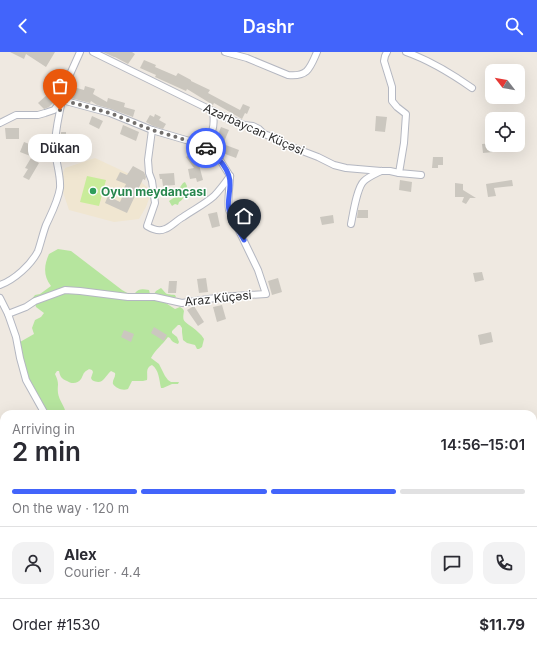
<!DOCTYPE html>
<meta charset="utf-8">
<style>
body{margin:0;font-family:Inter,sans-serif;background:#f2f2f3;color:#2b2b33;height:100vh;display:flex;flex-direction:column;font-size:15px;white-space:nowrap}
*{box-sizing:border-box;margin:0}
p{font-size:13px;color:#7c7c81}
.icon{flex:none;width:22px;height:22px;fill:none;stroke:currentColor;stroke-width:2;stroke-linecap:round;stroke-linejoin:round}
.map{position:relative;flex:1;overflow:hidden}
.details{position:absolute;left:0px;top:358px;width:537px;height:248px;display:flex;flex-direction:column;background:#fff;border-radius:12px 12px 0 0;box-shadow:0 4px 16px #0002}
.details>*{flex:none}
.needle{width:26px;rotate:301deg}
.fabs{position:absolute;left:485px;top:12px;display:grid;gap:8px}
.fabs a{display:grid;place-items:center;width:40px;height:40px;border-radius:8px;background:#fff;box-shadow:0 4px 16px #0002;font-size:20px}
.pin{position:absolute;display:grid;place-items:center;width:34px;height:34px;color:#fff;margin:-41px -17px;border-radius:50% 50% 50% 0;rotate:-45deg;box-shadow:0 0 4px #0007}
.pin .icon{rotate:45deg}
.courier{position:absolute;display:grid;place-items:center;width:40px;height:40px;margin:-20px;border:3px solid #4264fb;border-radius:50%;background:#fff;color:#222;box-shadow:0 1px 5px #0007}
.bubble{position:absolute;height:28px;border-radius:12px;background:#fff;box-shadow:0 4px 16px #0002;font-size:13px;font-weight:600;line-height:28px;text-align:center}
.headline em{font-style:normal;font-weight:600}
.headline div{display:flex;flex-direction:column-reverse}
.headline{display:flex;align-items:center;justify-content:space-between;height:68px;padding:0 12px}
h1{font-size:26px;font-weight:600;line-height:30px}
.bar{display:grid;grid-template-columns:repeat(4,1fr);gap:6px 4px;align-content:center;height:48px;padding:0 12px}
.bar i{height:5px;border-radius:3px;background:#e1e1e2}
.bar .current{background:#4264fb}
.bar p{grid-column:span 4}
.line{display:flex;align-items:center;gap:10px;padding:0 12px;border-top:1px solid #e1e1e2}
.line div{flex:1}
.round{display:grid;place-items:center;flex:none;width:42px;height:42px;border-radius:12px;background:#f2f2f3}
header{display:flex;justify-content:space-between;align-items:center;height:52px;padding:0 12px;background:#4264fb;color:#fff;font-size:18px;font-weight:600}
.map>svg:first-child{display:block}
.education{fill:#f0e6d1}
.green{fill:#b6e59e}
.pitch{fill:#c9ec9a}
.building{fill:#cbc7bf}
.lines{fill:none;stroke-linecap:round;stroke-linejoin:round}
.minor-casing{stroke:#b4b7c1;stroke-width:8}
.minor{stroke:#fff;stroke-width:6}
.done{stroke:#726f6d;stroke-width:4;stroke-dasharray:0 7.2}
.route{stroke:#4264fb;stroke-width:5}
.leisure-dot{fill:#2e9e5b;stroke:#fff;stroke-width:1.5}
.labels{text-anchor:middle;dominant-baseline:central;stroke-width:3;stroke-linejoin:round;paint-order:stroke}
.street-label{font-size:12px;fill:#2e2e2e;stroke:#fff}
.leisure-label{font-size:12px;font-weight:bold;fill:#27864d;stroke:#fff;text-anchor:start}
</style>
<header><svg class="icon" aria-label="back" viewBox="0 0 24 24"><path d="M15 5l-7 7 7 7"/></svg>Dashr<svg class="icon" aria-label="search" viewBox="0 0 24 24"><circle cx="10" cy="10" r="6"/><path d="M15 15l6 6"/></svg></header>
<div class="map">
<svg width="537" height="606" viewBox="0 0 537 606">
<rect width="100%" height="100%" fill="#efe9e1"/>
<path class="education" d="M95,106L138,126L142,129V131L147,135L150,141V144L146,155L139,167L114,170L69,158L63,140L61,125L65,116Z"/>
<g class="green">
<path d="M185,130L187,134C185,140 185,147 179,150L178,153L175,152L172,154L169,149L175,145L174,142L175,139L178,138L183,131Z"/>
<path d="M58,197L71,199L122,238L129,242L135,241C139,236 143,237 149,238L150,242H154L156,239L161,236C167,242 164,242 175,243L176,245L174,246L161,248L175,257L180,255L183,257L184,259C182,270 184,269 192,275C197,279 201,282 204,287L202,295L199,297H197L195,293L187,291L183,288L182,280V276L180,273H178L172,279V281L177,285L179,290L178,292C174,291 171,289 170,286L168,285C162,293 156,297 151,306L159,312L165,324L168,328L171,330H179L178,332H172L163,336H161C159,327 159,318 152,313C145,316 148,322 147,328L143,329H132L128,337C122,339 116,336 113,332C112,328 116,325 115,321L111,319C104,325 103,334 92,328L91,326L93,320L92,318C89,317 89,317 86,319C83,321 83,324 81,327C78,332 71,332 67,329C62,327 60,325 59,319H57L55,322C60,333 57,332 58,341C59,349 65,354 66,362H51L42,354L35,346L19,305C23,300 21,296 20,290L34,282L32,276L35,268L41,265L44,261L36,255L35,251L31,248L35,243L40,242L51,234C43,224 44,213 49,202Z"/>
</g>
<path class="pitch" d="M87,124L106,128L99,154L80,150Z"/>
<g class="building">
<path d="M10,0H55L46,15L26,2L24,7Z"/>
<path d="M103,0H132L135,2L128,12L115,5H114Z"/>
<path d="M144,8L156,13L155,15L176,24L178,21L191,28V29L210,38L208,41L221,48L240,58L243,52L250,55L247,62L245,61L242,67L214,51L213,53L187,37L186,39L155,25L156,23L140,16Z"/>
<path d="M70,34L84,38L85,34L95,37L93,42L107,50L108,46L125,51L124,55L135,58L133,65L111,57L97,53L91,49L90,51L67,45Z"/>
<path d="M49,41L55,49L49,55L44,57L38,51Z"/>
<path d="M155,62L161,65L159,68L166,72L163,77L153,74L146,70L150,63L154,65Z"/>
<path d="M92,64L103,69L99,77L89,72Z"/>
<path d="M376,64L387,65L385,80L375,79Z"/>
<path d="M123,73L139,80L136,89L120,82Z"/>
<path d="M221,75L229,78L223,92L239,98L236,106L217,99L213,95Z"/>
<path d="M5,76H19V87H6Z"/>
<path d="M61,80H66V89H69L68,97H59L60,89H61Z"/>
<path d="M24,90L37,95L33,105L20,100Z"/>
<path d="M492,91V93H495L496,98L493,99V100L483,101L482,92Z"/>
<path d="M192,101L198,109L203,128L197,130L196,126L190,127L188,117L194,116L186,105Z"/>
<path d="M433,105H443V113H438V116H432Z"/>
<path d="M31,106L39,111L29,128L23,125L28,117L25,116Z"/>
<path d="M133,114L144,120L146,125L145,128L143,127L127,161L105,151L108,144L120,150L124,141L122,140L126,132L116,128L120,120L127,123Z"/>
<path d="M174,121L175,133L163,134L162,127H160L159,122Z"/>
<path d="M400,128L412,130L411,140L399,138Z"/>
<path d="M512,128L513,134L494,136L496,144L488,145L486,132Z"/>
<path d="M455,131L463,132V138L476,146H470L466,152L462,150L464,145H455Z"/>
<path d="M358,158H368V166H357Z"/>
<path d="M217,160L220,174L212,176L208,162Z"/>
<path d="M333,163L334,171L322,173L320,165Z"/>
<path d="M482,220L484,228L475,230L473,221Z"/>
<path d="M206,226L208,240L199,241L197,227Z"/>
<path d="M278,226L282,240L272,243L268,229Z"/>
<path d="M169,229H177L176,241H168Z"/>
<path d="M222,253L226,267L217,270L213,255Z"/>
<path d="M194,254L204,270L198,274L187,258Z"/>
<path d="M154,275L167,283L164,289L151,281Z"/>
<path d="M124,278L134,282L131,290L121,285Z"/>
<path d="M491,280L493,290L480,293L478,283Z"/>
</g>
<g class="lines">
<g class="minor-casing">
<g id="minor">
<path d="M80,0L67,29L62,48L110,61L152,78L203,93L213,101L220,108L230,124"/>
<path d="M93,0L223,64L244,73L253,74L259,77L264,82L278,87L284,92L318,105L334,113L346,116L381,119H390L399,121"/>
<path d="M225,0L247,6L288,23C308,25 310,16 317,0"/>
<path d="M387,0L385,4L384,9L392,35V49L397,55L406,62L404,91L399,121L421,123"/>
<path d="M406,0C429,8 452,22 472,36"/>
<path d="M0,71L16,63H38L45,61L54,58L62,48C59,65 54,82 55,99C56,110 61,124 60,136C58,149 52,160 46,173C43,181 41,190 38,199C31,213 14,228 0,233"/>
<path d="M152,78L148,108L149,121L152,129L155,151L147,174C152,177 159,180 165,177C171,175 177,168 183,165C193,158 205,152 214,144C220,138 225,131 230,124"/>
<path d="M203,93C213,81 215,75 213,59"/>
<path d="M351,172C353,162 357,135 364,129C368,125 375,122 381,119"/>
<path d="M0,246L8,262L16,285L20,306L26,328L45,362"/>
<path d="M8,262L26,255L35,249L65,238L80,239L128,245H155L182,251L222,245L248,243L266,242L258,218L229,158C227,147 230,135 230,124"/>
</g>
</g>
<use href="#minor" class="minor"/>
</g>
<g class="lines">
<path class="done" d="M60,58L62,48L110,61L152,78L203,93L206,96"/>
<path class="route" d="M206,96C218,104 231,119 230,133C230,142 227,150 229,158C232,169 239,179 244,188"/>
</g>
<circle class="leisure-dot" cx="93" cy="139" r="4"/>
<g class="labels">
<g class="street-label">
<text transform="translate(254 77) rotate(24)">Azərbaycan Küçəsi</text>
<text transform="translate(218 246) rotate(-6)">Araz Küçəsi</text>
</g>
<g class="leisure-label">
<text x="101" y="139">Oyun meydançası</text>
</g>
</g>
</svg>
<div class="fabs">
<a><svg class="needle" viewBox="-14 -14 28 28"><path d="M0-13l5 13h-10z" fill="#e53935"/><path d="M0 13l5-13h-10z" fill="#7c7c81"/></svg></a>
<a><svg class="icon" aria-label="locate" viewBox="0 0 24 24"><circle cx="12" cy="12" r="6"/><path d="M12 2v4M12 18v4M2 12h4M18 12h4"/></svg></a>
</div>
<div class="pin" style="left:60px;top:58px;background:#ea580c"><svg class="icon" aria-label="bag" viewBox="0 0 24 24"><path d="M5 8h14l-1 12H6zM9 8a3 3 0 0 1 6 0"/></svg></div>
<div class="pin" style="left:244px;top:188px;background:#1f2937"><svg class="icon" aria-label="home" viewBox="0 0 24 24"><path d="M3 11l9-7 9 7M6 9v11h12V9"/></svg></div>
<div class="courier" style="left:206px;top:96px"><svg class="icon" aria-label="car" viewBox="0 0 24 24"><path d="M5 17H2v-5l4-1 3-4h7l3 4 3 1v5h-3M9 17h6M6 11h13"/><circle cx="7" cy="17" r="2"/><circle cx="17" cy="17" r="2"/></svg></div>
<div class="bubble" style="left:28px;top:82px;width:64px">Dükan</div>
<section class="details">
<div class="headline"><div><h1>2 min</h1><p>Arriving in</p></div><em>14:56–15:01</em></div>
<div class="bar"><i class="current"></i><i class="current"></i><i class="current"></i><i></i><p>On the way · 120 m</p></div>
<div class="line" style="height:72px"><a class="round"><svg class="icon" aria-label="person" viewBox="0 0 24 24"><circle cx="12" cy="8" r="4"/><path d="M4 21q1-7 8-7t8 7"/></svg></a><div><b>Alex</b><p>Courier · 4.4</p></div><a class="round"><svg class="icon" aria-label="chat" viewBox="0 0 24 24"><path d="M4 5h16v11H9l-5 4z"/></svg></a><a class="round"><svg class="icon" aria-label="phone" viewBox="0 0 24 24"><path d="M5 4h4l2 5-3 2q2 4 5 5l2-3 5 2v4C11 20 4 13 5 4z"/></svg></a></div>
<div class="line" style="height:52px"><div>Order #1530</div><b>$11.79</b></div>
</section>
</div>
